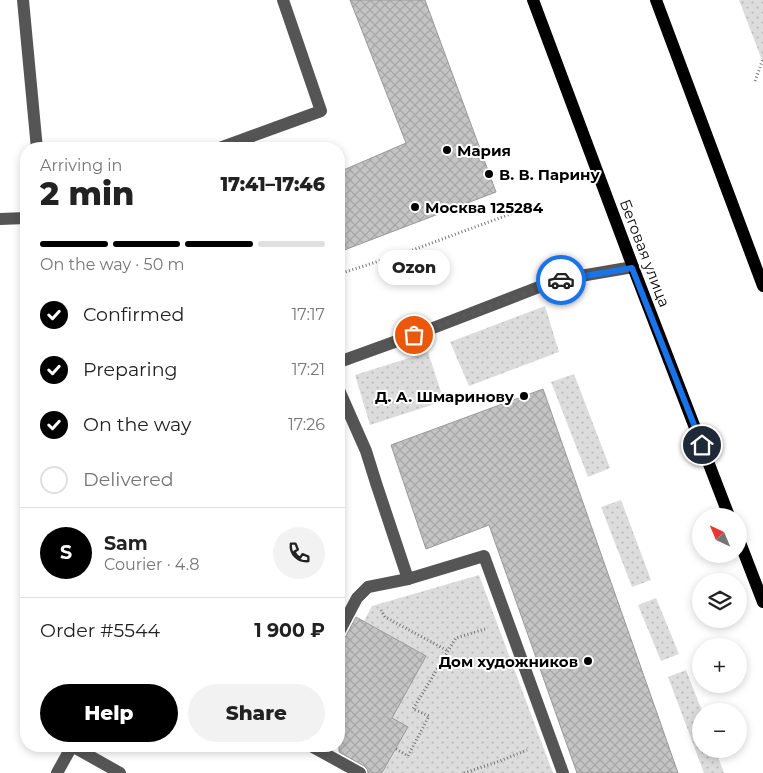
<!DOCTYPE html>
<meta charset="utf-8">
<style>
body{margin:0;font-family:Montserrat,sans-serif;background:#f2f2f2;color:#222;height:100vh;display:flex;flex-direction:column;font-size:19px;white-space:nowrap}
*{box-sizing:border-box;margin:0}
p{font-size:16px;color:#767676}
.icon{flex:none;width:28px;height:28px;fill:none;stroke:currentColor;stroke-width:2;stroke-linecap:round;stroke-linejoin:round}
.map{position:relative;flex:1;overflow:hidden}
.sheet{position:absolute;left:20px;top:142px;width:325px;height:610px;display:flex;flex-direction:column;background:#fff;border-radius:20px;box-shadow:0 2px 8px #0003}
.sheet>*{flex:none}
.needle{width:32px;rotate:316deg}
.controls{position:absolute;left:692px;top:508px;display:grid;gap:10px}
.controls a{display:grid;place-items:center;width:55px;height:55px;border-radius:50%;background:#fff;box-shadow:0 2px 8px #0003;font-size:25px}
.pin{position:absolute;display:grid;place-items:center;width:42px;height:42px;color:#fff;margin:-21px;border:2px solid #fff;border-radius:50%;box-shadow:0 1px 5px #0007}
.courier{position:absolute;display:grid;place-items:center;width:50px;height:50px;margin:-25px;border:4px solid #1a73e8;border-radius:50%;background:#fff;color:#222;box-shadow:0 1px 6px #0007}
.bubble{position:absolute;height:35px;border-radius:18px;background:#fff;box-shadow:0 2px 8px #0003;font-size:16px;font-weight:800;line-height:35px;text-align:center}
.summary em{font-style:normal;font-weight:800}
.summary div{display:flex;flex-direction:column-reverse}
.summary{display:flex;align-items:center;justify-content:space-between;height:85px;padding:0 20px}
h1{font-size:32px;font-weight:800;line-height:38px}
.bar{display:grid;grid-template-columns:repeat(4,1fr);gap:8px 5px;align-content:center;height:60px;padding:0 20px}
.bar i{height:6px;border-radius:4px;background:#e0e0e0}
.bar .selected{background:#000}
.bar p{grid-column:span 4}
.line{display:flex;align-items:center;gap:12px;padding:0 20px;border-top:1px solid #e0e0e0}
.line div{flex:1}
.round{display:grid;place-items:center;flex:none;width:52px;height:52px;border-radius:26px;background:#f2f2f2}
ol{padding:0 20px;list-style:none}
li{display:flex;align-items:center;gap:15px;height:55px}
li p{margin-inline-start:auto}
li .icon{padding:5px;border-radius:50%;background:#000;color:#fff;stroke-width:4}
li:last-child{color:#767676}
li i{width:28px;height:28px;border:2px solid #e0e0e0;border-radius:50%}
.cta{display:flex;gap:10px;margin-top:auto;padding:10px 20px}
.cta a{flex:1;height:58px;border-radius:30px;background:#000;color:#fff;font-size:20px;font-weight:800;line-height:58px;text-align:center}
.cta a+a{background:#f2f2f2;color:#222}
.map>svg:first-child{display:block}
.grass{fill:url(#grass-dots)}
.building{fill:url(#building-cross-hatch);stroke:#999}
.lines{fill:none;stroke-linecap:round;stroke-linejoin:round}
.path{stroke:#777;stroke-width:3;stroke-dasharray:1 2.5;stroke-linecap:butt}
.minor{stroke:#555;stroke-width:12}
.major{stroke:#000;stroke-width:12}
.done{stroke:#595959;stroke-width:5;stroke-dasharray:0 9}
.route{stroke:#1a73e8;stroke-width:6}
.poi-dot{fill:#000;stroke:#fff;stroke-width:2}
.labels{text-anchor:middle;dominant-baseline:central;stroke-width:4;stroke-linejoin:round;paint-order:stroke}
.poi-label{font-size:15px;font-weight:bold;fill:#000;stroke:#fff;text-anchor:start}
.street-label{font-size:15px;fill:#000;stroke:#fff}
</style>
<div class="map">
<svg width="763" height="773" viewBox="0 0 763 773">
<defs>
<pattern id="grass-dots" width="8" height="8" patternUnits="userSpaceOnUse" patternTransform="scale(1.25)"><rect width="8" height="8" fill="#dcdcdc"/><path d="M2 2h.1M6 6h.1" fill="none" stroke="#bbb" stroke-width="1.8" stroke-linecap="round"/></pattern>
<pattern id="building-cross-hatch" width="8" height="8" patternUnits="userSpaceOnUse" patternTransform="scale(1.25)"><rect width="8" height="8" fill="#c4c4c4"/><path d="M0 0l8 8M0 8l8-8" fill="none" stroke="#a7a7a7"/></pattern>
</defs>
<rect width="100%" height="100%" fill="#fff"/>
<g class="grass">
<path d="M739,0H763V63Z"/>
<path d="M545,306L559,352L469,386L450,342Z"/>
<path d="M428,352L444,401L370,425L355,375Z"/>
<path d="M574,374L610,468L588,477L551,382Z"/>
<path d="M621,500L651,580L632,587L601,507Z"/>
<path d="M479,575L553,773H384V771L408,728L392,718L426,656L364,621L372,606Z"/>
<path d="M656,598L679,654L661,661L638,605Z"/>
<path d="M686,670L702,711L701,749H715L724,773H704L668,677Z"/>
</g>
<g class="building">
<path d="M350,0H425L496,192L339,252V172L406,143Z"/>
<path d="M543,389L678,773H577L489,525L426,549L391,445Z"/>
<path d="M356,617L426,656L392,718L408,727L382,773H368L367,769L364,766L339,752V640L343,639L346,636Z"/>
</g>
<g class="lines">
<g class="path">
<path d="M755,81L763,59"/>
<path d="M339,274L410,251L532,206"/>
<path d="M381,610L385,617L448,651"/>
<path d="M396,749L408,756L429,716L413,709L456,638L485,629"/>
<path d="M464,773L500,761L527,750"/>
</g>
<g class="minor">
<path d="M23,0L37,149"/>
<path d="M217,149L321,111L283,0"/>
<path d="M0,219L26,218"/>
<path d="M339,362L433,328L557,280L633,267"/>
<path d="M339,390L366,451L376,483L408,579L484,556L563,773"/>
<path d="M339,632L357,598L368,587L408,579"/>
<path d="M311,746L360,773"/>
<path d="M57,773L72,746L120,773"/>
</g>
<g class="major">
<path d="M533,0L633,267L729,516"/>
<path d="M656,0L763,286"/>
<path d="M739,540L763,602"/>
</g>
</g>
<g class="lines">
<path class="done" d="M414,335L561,280"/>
<path class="route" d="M561,280L632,268L702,445"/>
</g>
<g class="poi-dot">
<circle cx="447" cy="150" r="5"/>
<circle cx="489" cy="174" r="5"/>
<circle cx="415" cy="207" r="5"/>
<circle cx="524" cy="396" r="5"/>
<circle cx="588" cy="661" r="5"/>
</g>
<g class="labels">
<g class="poi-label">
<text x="457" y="150">Мария</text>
<text x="499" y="174">В. В. Парину</text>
<text x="425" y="207">Москва 125284</text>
<text x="514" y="396" text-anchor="end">Д. А. Шмаринову</text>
<text x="578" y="661" text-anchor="end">Дом художников</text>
</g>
<g class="street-label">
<text transform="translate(645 253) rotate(69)">Беговая улица</text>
</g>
</g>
</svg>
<div class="controls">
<a><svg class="needle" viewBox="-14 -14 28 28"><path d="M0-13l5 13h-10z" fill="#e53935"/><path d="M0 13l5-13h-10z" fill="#767676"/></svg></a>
<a><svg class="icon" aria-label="layers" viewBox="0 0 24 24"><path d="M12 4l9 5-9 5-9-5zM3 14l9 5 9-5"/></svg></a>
<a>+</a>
<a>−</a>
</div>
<div class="pin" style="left:414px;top:335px;background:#ea580c"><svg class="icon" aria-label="bag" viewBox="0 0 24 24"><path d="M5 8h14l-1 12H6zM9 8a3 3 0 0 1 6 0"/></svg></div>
<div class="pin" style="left:702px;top:445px;background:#1f2937"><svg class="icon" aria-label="home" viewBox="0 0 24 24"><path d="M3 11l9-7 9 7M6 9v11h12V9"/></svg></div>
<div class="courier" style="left:561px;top:280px"><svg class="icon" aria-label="car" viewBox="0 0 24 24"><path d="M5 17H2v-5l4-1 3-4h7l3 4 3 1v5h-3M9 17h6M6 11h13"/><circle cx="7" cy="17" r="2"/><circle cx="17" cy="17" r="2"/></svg></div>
<div class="bubble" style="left:378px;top:250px;width:72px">Ozon</div>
<section class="sheet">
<div class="summary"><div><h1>2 min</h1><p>Arriving in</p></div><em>17:41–17:46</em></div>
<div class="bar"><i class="selected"></i><i class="selected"></i><i class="selected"></i><i></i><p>On the way · 50 m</p></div>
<ol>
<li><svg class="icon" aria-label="check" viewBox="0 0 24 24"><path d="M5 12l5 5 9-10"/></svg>Confirmed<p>17:17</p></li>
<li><svg class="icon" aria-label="check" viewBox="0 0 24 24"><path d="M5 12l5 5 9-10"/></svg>Preparing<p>17:21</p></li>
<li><svg class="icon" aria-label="check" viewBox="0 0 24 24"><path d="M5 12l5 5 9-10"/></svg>On the way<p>17:26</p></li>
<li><i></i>Delivered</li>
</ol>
<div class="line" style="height:90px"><b class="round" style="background:#000;color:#fff">S</b><div><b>Sam</b><p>Courier · 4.8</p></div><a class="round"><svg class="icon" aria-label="phone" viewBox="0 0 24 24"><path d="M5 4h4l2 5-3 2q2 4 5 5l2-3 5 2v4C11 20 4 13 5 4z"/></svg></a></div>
<div class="line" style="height:65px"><div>Order #5544</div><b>1 900 ₽</b></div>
<div class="cta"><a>Help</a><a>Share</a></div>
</section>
</div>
